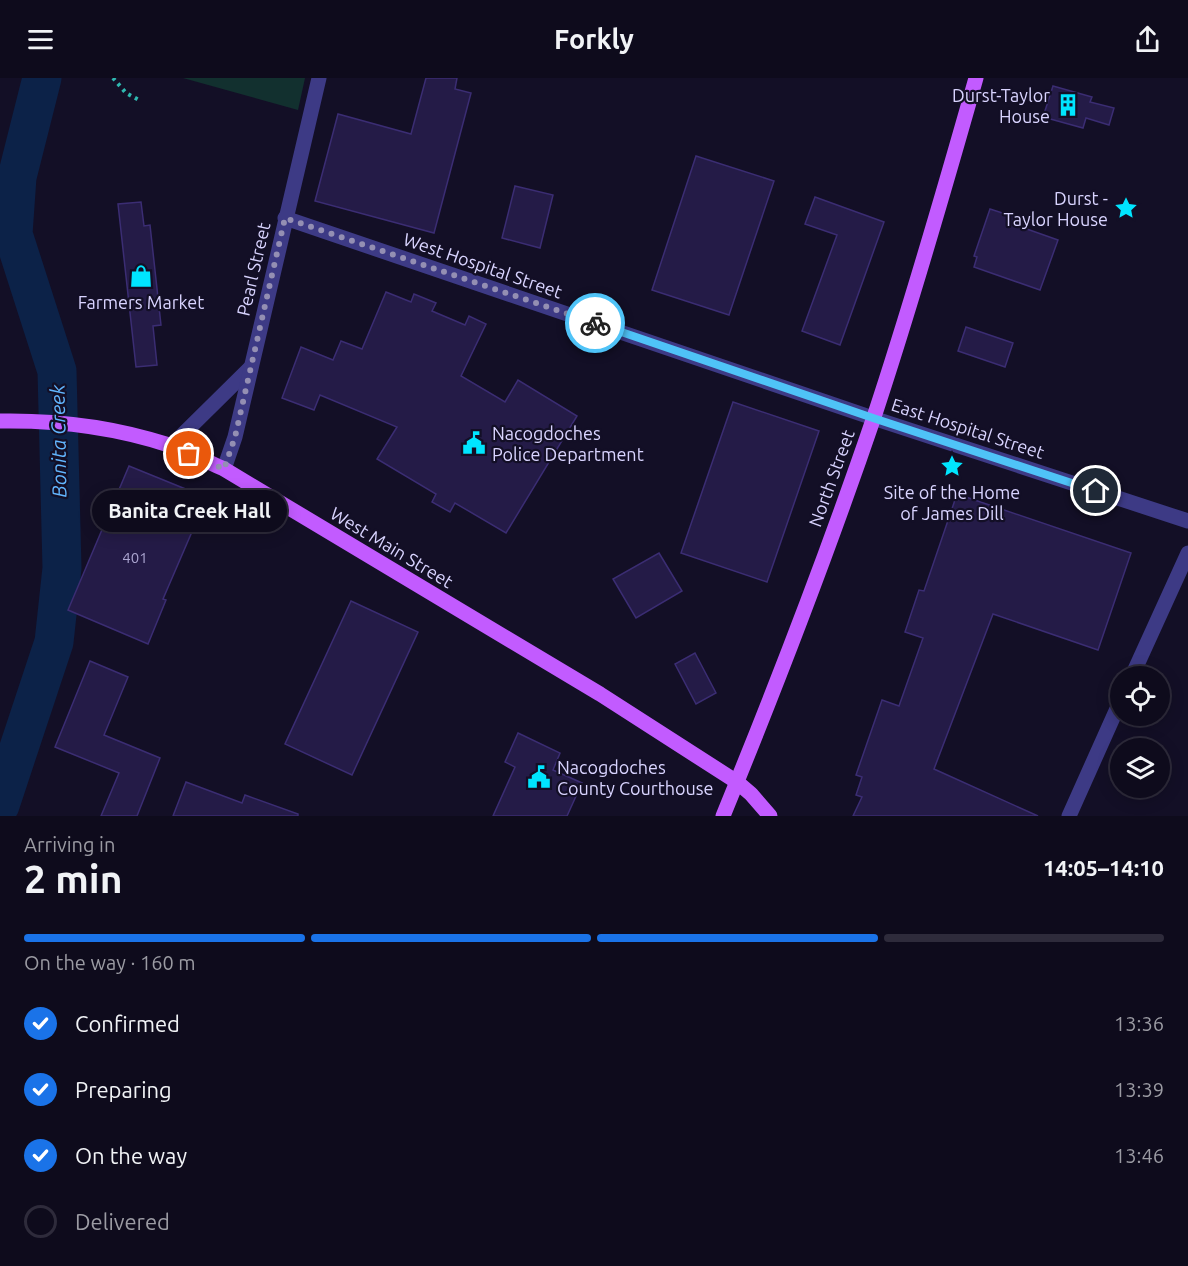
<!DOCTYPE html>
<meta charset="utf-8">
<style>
body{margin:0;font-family:Ubuntu,sans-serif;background:#171425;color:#f1f3f6;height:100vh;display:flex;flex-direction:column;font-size:22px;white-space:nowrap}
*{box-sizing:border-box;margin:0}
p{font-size:20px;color:#9b9ba3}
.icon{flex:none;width:33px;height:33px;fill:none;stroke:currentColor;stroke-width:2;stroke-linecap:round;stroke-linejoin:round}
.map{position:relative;height:738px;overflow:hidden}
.details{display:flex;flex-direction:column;background:#0e0b1c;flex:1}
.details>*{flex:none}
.buttons{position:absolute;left:1110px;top:588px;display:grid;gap:12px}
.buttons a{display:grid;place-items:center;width:60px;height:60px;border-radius:50%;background:#0e0b1c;box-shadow:0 3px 15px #0003,0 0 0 2px #2e2b3b;font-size:30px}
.pin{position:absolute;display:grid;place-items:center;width:51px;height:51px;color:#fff;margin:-26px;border:3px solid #fff;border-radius:50%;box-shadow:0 2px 6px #0007}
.courier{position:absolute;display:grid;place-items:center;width:60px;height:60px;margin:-30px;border:4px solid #4fc3f7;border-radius:50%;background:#fff;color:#222;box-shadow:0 2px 8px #0007}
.bubble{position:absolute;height:42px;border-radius:21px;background:#0e0b1c;box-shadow:0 3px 15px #0003,0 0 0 2px #2e2b3b;font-size:20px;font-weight:700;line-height:42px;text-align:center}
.headline em{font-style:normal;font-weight:700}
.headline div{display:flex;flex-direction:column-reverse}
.headline{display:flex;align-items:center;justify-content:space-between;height:102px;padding:0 24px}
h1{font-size:39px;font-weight:700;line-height:45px}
.bar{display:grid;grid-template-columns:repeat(4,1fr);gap:9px 6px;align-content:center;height:72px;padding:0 24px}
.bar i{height:8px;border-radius:4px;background:#2e2b3b}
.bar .on{background:#1a73e8}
.bar p{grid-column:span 4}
ol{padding:0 24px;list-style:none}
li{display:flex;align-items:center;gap:18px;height:66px}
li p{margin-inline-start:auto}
li .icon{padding:6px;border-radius:50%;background:#1a73e8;color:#fff;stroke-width:4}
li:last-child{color:#9b9ba3}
li i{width:33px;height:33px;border:3px solid #2e2b3b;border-radius:50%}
header{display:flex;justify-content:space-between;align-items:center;height:78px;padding:0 24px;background:#0e0b1c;font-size:27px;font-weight:700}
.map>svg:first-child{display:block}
.green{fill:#12302f}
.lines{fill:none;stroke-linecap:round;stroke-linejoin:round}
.river{stroke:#0c2248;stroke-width:39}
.building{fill:#241b47;stroke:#3b2d73;stroke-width:1.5}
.path{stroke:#2fb8b0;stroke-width:4;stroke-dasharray:3 4.5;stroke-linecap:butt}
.minor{stroke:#3d3a85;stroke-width:15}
.primary{stroke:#c25bff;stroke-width:15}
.done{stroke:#948fb3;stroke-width:6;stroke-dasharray:0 10.8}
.route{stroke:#4fc3f7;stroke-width:8}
.labels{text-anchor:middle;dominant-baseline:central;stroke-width:4.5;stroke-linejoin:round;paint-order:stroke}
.number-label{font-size:15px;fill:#aca6d1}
.poi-label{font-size:18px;fill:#d9d4ff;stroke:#130f26;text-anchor:end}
.street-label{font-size:18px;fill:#d9d4ff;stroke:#130f26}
.water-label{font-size:20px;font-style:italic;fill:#62b6ff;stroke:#130f26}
</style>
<header><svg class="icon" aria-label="menu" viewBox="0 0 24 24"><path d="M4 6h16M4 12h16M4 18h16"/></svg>Forkly<svg class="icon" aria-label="share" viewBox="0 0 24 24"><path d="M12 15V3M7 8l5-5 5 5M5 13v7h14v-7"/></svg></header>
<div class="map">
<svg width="1188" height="738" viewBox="0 0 1188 738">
<rect width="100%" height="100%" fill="#130f26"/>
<path class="green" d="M183,0H305L298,32Z"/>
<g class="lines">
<path class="river" d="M0,727L54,564L62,490L57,293L13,156L17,99L42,0"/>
</g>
<g class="building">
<path d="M426,0H457L455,11L471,15L434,155L315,123L338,36L411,56Z"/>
<path d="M1053,8L1092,19L1090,24L1114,30L1109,47L1086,40L1083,50L1043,39Z"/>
<path d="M696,78L774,103L729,237L652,212Z"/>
<path d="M515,108L553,117L540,170L502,160Z"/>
<path d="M815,119L884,144L840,267L802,253L837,157L805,146Z"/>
<path d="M141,124L144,148L150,147L161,247L153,248L157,287L136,289L118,126Z"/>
<path d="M990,131L1027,143L1024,150L1058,162L1040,212L974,189L977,179L974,178Z"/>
<path d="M386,214L411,224L414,216L436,225L432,233L465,247L469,238L486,246L461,298L505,324L518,302L577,338L506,455L455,425L450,434L432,424L436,416L377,381L397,349L320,317L314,332L282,320L301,269L333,282L341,263L362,271Z"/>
<path d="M966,249L1013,265L1005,289L958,273Z"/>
<path d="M733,324L819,353L767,504L681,475Z"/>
<path d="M129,388L188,412L180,430L191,435L186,445L194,449L163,521L166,522L148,566L68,532Z"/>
<path d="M957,416L1131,475L1098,572L993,536L934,691L1038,738H853L862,719L856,717L862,699L856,697L882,622L899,628L923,560L905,554L919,512L924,513Z"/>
<path d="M659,475L682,513L636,540L613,501Z"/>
<path d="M351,523L418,554L352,697L285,666Z"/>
<path d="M695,575L716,615L696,626L675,586Z"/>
<path d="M90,583L128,599L104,657L160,680L137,738H101L119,695L55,669Z"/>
<path d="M518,655L560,675L553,692L582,705L567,738H493L515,689L505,684Z"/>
<path d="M186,704L242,725L245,717L298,736V738H173Z"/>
</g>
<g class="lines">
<path class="path" d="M113,0L126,15L139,22"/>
<g class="minor">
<path d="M285,140L873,340L1188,443"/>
<path d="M171,368L250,290"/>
<path d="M224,391L235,359L319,0"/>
<path d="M1132,598L1188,475"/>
<path d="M1069,738L1120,624"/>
</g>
<g class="primary">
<path d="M0,343C58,342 114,349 169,367C188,374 206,383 224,391L600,616L737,704L751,716L770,738"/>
<path d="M723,738C777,606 828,474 874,339C911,227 944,113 976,0"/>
</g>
</g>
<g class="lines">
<path class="done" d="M189,376L224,391L235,359L285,140L595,245"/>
<path class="route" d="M595,245L873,340L1096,413"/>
</g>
<defs>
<g id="building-bare" transform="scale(1.8)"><path d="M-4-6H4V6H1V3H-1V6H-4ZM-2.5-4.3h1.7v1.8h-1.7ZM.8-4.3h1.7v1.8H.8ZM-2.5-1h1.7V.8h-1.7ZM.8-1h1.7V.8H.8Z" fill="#00e5ff" stroke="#130f26" stroke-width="2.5" paint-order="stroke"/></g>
<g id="sight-bare" transform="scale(1.8)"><path d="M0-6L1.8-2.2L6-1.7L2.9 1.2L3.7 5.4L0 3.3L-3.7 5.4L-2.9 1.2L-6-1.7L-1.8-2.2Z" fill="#00e5ff" stroke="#130f26" stroke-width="2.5" paint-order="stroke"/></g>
<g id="shop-bare" transform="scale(1.8)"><path d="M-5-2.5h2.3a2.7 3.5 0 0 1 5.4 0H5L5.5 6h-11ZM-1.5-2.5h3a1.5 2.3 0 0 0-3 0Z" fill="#00e5ff" stroke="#130f26" stroke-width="2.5" paint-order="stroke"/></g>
<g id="civic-bare" transform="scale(1.8)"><path d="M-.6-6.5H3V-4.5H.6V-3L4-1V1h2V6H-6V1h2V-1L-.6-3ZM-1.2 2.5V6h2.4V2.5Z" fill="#00e5ff" stroke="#130f26" stroke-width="2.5" paint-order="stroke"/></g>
</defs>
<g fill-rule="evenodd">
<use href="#building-bare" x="1068" y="27"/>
<use href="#sight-bare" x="1126" y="130"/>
<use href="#shop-bare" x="141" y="198"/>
<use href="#civic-bare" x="474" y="365"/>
<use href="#sight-bare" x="952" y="388"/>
<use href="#civic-bare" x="539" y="699"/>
</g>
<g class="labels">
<g class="number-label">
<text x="135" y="479">401</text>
</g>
<g class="poi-label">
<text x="1050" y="17">Durst-Taylor<tspan x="1050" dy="21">House</tspan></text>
<text x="1108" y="120">Durst -<tspan x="1108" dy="21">Taylor House</tspan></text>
<text x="141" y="224" text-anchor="middle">Farmers Market</text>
<text x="492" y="355" text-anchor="start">Nacogdoches<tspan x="492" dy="21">Police Department</tspan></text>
<text x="952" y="414" text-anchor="middle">Site of the Home<tspan x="952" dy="21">of James Dill</tspan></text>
<text x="557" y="689" text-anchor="start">Nacogdoches<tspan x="557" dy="21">County Courthouse</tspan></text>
</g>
<g class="street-label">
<text transform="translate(483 187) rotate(19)">West Hospital Street</text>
<text transform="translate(253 191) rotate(-77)">Pearl Street</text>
<text transform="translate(968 350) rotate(18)">East Hospital Street</text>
<text transform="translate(831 400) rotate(-70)">North Street</text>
<text transform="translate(392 469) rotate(31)">West Main Street</text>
</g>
<g class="water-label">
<text transform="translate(58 363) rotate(-91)">Bonita Creek</text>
</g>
</g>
</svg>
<div class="buttons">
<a><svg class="icon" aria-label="locate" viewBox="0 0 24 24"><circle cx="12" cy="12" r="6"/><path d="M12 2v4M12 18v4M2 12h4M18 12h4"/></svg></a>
<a><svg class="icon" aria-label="layers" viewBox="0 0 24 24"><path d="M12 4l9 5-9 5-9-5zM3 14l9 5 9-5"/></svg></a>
</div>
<div class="pin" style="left:189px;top:376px;background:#ea580c"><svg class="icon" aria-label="bag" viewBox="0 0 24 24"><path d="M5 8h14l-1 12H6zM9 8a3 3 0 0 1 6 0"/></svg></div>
<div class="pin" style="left:1096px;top:413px;background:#1f2937"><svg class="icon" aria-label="home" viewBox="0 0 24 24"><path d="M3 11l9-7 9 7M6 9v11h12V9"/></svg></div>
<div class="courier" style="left:595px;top:245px"><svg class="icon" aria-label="bike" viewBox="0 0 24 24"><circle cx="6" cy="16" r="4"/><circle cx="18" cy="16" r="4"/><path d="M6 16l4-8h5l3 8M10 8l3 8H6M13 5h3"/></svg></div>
<div class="bubble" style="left:92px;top:412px;width:195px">Banita Creek Hall</div>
</div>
<section class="details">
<div class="headline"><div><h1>2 min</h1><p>Arriving in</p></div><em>14:05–14:10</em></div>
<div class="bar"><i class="on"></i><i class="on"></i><i class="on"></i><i></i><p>On the way · 160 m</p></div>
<ol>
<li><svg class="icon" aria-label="check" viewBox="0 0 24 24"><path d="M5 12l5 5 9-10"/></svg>Confirmed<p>13:36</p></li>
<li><svg class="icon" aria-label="check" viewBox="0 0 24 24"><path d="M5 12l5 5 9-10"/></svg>Preparing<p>13:39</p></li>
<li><svg class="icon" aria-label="check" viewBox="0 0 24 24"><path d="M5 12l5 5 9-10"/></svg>On the way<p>13:46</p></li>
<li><i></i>Delivered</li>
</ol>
</section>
